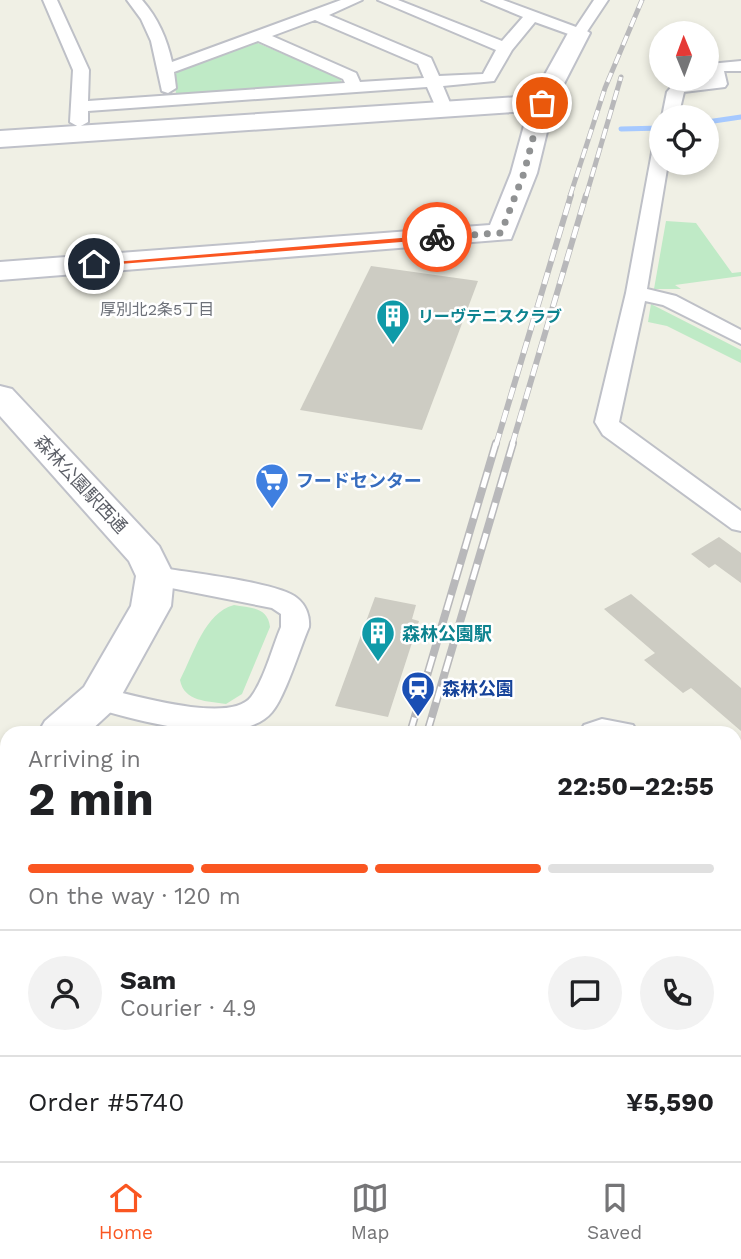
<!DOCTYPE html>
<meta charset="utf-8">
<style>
body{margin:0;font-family:"Work Sans","Noto Sans JP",sans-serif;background:#f2f2f2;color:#202124;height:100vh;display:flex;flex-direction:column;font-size:26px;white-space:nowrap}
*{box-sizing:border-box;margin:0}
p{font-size:23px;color:#757577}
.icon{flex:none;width:38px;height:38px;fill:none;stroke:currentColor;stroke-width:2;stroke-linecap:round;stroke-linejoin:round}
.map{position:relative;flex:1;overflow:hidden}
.sheet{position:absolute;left:0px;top:726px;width:742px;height:436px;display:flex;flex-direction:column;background:#fff;border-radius:21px 21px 0 0;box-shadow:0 4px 10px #0003}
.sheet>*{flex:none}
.needle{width:46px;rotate:359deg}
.controls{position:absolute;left:649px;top:21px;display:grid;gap:14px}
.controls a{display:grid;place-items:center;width:70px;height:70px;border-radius:50%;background:#fff;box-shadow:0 4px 10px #0003;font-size:35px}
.pin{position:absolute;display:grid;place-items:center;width:60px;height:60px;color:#fff;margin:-30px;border:4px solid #fff;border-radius:50%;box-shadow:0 2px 7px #0007}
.courier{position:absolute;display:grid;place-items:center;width:70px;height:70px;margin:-35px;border:5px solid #fa5621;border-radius:50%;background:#fff;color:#222;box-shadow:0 2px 9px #0007}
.summary em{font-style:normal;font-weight:700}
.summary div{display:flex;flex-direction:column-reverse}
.summary{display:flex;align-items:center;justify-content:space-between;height:119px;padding:0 28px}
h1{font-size:46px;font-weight:700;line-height:52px}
.bar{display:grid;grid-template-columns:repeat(4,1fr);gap:10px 7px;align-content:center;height:84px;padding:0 28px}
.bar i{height:9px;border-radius:5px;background:#e0e0e0}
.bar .on{background:#fa5621}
.bar p{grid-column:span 4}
.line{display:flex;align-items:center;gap:18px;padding:0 28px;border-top:2px solid #e0e0e0}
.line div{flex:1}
.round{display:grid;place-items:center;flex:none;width:74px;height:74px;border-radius:37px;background:#f2f2f2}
.tabs{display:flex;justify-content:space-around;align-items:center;height:98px;border-top:2px solid #e0e0e0;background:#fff;font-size:19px;color:#757577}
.tabs a{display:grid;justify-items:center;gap:4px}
.tabs .on{color:#fa5621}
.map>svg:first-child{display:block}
.green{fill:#bfeac6}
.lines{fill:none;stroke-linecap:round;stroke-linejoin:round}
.stream{stroke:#a6c9ff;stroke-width:5}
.building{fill:#cdccc3}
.street-casing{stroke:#bec0c7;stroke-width:4}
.secondary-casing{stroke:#bfc1c9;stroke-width:4}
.street{fill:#fff;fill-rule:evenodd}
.secondary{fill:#fff;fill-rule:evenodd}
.rail-far3-casing{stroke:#b8b8ba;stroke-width:5}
.rail-far2-casing{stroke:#b8b8ba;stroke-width:6}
.rail-far1-casing{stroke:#b8b8ba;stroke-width:8}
.rail-casing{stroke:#b8b8ba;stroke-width:10}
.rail-far3{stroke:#fff;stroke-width:3.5;stroke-dasharray:10;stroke-linecap:butt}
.rail-far2{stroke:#fff;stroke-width:4.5;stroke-dasharray:12;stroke-linecap:butt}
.rail-far1{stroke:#fff;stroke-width:5;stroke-dasharray:16;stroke-linecap:butt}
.rail{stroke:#fff;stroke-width:7;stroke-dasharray:20;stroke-linecap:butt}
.route{fill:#fa5621}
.done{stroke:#909293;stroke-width:7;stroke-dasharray:0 12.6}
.labels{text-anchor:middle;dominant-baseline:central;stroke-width:5;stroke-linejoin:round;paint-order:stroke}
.far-neighbourhood-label{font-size:16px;fill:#6d7179;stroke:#fff}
.far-culture-label{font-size:16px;font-weight:bold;fill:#0d838f;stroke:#fff;text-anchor:start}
.shop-label{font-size:18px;font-weight:bold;fill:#366cbe;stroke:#fff;text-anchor:start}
.street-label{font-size:18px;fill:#5c5f67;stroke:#fff}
.culture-label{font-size:18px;font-weight:bold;fill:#0d838f;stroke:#fff;text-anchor:start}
.transit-label{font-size:18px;font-weight:bold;fill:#164399;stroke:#fff;text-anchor:start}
</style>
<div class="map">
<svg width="741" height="1161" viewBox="0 0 741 1161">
<rect width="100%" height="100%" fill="#f0f0e5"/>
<g class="green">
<path d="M253,41L340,78L342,84L176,95L174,69Z"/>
<path d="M666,221L696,223L732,273L741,272V276L675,285L681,289H654Z"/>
<path d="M651,304L741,350V363L667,326L648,322Z"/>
<path d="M234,605C251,608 268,607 270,627L242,694L226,704C208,701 184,702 180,680C193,655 205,612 234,605Z"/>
<path d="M735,1087L741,1093V1161H448L449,1155H735Z"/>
</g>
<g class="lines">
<g class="stream">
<path d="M707,122L741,117"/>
<path d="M621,129L662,128"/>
</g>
</g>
<g class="building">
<path d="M371,266L478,281L422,430L300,410Z"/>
<path d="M719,537L741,553V583L715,564L709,568L691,554Z"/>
<path d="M631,594L741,688V731L691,688L683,693L644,660L655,653L604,609Z"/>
<path d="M375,597L416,605L412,619L419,621L388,717L335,706Z"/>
</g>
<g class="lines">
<g class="street-casing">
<g id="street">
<path d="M43,0H57L89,70L88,101L345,83L343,79L258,41L174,72L176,88L168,93L162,91L151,41L141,19L127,0H142C158,18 167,39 172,62L341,0H362L329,15L431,58L439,76L483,74L496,50L378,0H398L502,41L523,17L482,0H503L576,27L594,0H608L584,36H574L535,22L512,50L494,81L443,86L453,110L445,115L437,110L427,87L88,111V122L79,127L70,122L73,70ZM315,20L418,64L424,78L360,82L356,73L272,36Z"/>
<path d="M741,61V71H724L727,84L725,87L684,92L678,117H662L667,92L673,85L710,80L707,67L709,64Z"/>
<path d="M662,142V163H668L647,289L676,296L741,330V344L663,305L645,301L619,422L741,511V531L732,529L603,435L595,422L626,293L653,147Z"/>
<path d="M155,567C184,572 278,582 297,598C306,605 310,616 309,627C300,648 285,697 272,712C240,751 130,719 89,706L85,698L89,690L99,687C129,694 230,725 251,697C265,678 272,648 281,627V614L272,608L146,583L142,576L146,569Z"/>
<path d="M602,719L633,725L638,733H579L584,725Z"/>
<path d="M0,936L7,938V979L0,976Z"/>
<path d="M101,1155H139L142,1161H104Z"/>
</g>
</g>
<g class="secondary-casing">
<g id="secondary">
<path d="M579,26L590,33L554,103L537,173L511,239L0,280V262L490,225L511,173L528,111L0,147V131L533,96L568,33Z"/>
<path d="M0,386L12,389L159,546L174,576L171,606L114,709L88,733H38L45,721L84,687L131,606L136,576L129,561L0,416Z"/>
<path d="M7,746V783L0,786V749Z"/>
<path d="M735,976L741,979V1030L735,1028Z"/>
</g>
</g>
<use href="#street" class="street"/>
<use href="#secondary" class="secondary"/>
<g class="rail-far3-casing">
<g id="rail-far3">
<path d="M570,196L605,88L642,0"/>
<path d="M586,196L621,77"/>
</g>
</g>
<g class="rail-far2-casing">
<g id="rail-far2">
<path d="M496,445L571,195"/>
<path d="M512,445L586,195"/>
</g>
</g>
<g class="rail-far1-casing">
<g id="rail-far1">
<path d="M410,733L496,443"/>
<path d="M427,733L513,443"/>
</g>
</g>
<g class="rail-casing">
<g id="rail">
<path d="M276,1161L278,1155"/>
<path d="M301,1161L303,1155"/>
</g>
</g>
<use href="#rail-far3" class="rail-far3"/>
<use href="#rail-far2" class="rail-far2"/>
<use href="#rail-far1" class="rail-far1"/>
<use href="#rail" class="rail"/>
</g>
<path class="route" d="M437,235L440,239L94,266L90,264Z"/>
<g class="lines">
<path class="done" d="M437,237L501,233L524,173L542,103"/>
</g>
<defs>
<g id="building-pin" transform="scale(1.75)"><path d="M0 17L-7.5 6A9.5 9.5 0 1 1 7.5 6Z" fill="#0f9aa8" stroke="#fff"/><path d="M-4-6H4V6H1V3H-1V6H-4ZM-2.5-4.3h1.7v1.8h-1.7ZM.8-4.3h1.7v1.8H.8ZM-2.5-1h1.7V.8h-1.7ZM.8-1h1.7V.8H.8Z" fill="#fff"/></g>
<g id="supermarket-pin" transform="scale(1.75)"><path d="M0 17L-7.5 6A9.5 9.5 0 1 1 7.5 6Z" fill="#3f7fe0" stroke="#fff"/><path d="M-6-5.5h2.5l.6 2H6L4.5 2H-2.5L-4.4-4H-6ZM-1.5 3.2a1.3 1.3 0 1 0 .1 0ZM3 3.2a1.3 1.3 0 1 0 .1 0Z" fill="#fff"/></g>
<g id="station-pin" transform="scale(1.75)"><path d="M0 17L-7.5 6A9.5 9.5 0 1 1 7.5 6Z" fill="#1a4fb4" stroke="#fff"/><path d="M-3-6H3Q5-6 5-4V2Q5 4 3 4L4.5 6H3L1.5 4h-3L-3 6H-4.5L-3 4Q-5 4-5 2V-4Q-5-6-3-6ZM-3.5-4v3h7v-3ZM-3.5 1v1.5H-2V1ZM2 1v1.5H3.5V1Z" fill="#fff"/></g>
</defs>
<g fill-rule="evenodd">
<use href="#building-pin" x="393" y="316"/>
<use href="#supermarket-pin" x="272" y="480"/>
<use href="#building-pin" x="378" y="633"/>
<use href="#station-pin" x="418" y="688"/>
</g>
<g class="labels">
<g class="far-neighbourhood-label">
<text x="157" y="309">厚別北2条5丁目</text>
</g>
<g class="far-culture-label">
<text x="418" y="316">リーヴテニスクラブ</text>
</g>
<g class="shop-label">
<text x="296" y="480">フードセンター</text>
</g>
<g class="street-label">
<text transform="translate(81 484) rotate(47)">森林公園駅西通</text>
</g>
<g class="culture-label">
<text x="402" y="633">森林公園駅</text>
</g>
<g class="transit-label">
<text x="442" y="688">森林公園</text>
</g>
</g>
</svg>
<div class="controls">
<a><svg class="needle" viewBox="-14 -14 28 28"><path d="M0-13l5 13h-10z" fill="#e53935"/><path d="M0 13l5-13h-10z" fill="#757577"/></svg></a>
<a><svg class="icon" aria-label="locate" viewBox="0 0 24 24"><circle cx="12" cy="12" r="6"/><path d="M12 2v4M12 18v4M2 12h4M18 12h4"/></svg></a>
</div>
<div class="pin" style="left:542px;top:103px;background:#ea580c"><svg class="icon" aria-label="bag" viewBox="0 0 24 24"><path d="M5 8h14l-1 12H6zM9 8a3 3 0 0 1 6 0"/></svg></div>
<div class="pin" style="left:94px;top:264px;background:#1f2937"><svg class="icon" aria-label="home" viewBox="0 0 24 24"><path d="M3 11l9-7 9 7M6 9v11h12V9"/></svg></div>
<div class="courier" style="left:437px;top:237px"><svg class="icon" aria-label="bike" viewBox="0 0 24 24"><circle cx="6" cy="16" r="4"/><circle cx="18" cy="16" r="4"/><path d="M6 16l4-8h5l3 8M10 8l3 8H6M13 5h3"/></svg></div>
<section class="sheet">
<div class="summary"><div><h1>2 min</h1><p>Arriving in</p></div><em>22:50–22:55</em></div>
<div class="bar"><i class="on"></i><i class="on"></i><i class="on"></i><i></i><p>On the way · 120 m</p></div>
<div class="line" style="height:126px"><a class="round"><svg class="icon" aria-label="person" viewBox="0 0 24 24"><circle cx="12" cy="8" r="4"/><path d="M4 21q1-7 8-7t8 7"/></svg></a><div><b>Sam</b><p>Courier · 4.9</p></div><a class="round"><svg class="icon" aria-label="chat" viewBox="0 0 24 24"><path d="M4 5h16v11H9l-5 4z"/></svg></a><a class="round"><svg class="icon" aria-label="phone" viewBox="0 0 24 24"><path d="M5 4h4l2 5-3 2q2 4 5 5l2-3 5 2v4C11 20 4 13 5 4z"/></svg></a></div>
<div class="line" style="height:91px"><div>Order #5740</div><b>¥5,590</b></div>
</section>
</div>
<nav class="tabs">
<a class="on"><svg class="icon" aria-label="home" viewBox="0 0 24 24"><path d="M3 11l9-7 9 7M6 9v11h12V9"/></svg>Home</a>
<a><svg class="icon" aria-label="map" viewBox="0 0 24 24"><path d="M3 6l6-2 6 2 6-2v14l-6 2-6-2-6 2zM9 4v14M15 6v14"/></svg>Map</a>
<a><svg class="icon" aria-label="saved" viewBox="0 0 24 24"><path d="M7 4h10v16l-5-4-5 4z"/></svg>Saved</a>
</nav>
